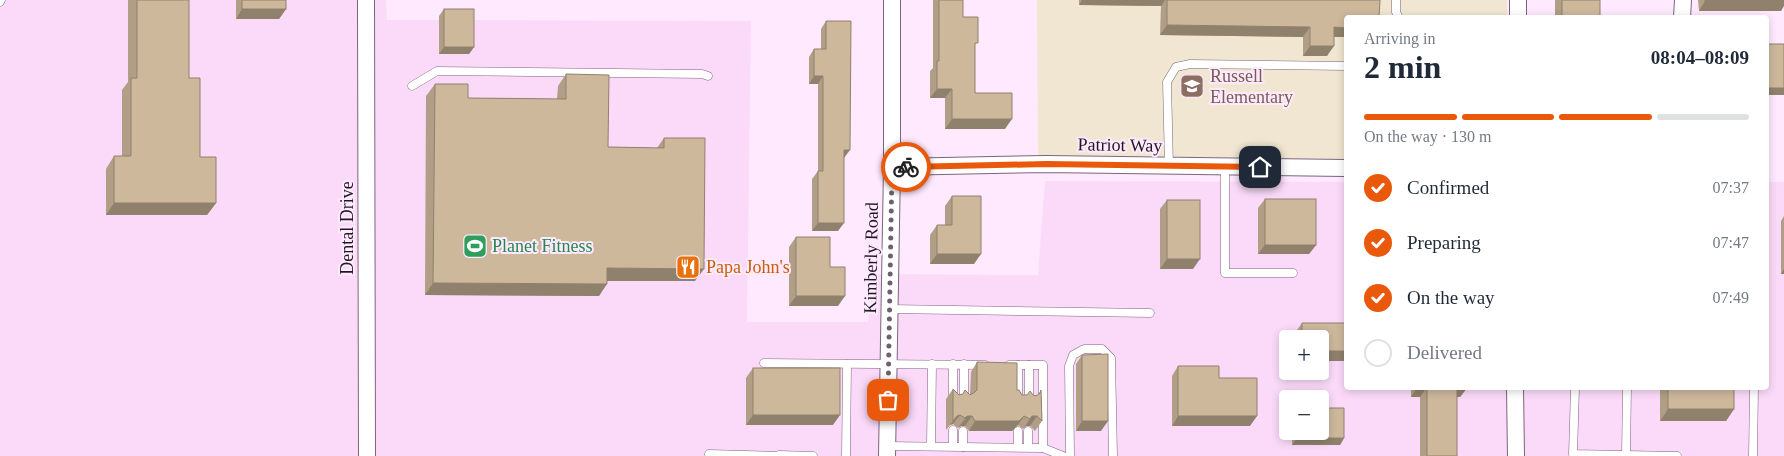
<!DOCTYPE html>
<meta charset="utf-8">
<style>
body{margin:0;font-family:"Times New Roman",serif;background:#f6f6f7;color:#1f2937;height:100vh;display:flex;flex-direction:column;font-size:19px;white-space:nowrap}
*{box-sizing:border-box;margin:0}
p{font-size:16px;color:#747a83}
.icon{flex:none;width:28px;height:28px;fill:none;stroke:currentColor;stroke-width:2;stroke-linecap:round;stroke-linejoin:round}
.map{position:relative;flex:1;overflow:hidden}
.side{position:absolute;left:1344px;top:15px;width:425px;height:375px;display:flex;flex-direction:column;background:#fff;border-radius:5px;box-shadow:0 2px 8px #0003}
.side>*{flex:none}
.tools{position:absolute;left:1279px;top:330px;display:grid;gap:10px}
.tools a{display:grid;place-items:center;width:50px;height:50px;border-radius:5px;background:#fff;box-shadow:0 2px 8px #0003;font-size:25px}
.pin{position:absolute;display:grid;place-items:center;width:42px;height:42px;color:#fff;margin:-21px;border-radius:10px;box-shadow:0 2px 8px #0006}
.courier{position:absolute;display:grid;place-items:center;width:50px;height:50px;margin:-25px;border:4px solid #ea580c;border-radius:50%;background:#fff;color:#222;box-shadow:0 1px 6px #0007}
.headline em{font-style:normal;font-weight:600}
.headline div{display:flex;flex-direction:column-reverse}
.headline{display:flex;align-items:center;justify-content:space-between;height:85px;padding:0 20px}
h1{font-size:32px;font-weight:600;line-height:38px}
.bar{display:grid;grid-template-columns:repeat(4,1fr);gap:8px 5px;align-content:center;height:60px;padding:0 20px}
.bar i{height:6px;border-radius:4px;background:#e0e1e3}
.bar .on{background:#ea580c}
.bar p{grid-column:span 4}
ol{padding:0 20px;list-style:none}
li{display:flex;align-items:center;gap:15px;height:55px}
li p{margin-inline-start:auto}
li .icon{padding:5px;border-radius:50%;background:#ea580c;color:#fff;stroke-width:4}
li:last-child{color:#747a83}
li i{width:28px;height:28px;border:2px solid #e0e1e3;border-radius:50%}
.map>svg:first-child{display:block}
.built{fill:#fbdaf9;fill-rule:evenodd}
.education{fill:#f0e6d1}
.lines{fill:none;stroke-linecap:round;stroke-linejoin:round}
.lane-casing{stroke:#7c657b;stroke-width:9}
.street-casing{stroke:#7c657b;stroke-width:18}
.lane{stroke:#fff;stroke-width:8}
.street{stroke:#fff;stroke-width:16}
.wall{fill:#b09e86}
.shaded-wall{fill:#90816d}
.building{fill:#cdb89c;stroke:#90816d}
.done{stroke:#6e606e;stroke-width:5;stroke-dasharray:0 9}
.route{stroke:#ea580c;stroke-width:6}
.labels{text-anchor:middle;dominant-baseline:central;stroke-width:4;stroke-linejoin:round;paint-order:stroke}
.education-label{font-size:18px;fill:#785e54;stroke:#ffe9fe;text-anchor:start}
.street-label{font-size:18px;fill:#201720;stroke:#ffe9fe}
.leisure-label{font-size:18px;fill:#27864d;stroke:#ffe9fe;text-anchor:start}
.food-label{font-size:18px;fill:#c56008;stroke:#ffe9fe;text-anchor:start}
</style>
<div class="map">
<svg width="1784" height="456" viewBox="0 0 1784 456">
<rect width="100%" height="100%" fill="#ffe9fe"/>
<path class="built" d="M0,0H386L387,20L751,21L747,322H868L875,274L1038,275L1045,181L1346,182V388H1766V182H1784V456H0ZM1288,339H1320V371H1288ZM1288,399H1320V431H1288Z"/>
<path class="education" d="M1037,0H1507V17L1346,18V159L1038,155Z"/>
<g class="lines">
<g class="lane-casing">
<g id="lane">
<path d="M1396,0V12L1399,18"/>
<path d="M0,2L1,0"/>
<path d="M412,86L437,71L702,74L708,76"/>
<path d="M1169,166L1167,82L1176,67L1190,64L1346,66"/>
<path d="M1225,167V273H1293"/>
<path d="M890,309L1150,313"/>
<path d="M764,363L985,365"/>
<path d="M964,364V399"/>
<path d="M1029,365V400"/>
<path d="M1575,388L1573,454L1677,456"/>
<path d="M953,399V364"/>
<path d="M1018,400V365"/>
<path d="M963,431V447"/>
<path d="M1018,431V447"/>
<path d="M1028,431V447"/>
<path d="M887,446L1043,448V365H1009"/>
<path d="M931,446L932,364"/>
<path d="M953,446V430"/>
<path d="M1043,448L1063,456"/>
<path d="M709,454L779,456"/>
<path d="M779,455L813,456"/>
<path d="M1626,455L1627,388"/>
<path d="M846,456L847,364"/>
<path d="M1070,456L1069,366L1073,355L1084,349H1102L1111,358L1113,456"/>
<path d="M1753,456L1754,388"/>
</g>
</g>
<g class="street-casing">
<g id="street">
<path d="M366,0L367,456"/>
<path d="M1518,18V0"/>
<path d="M1682,18L1683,0"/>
<path d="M892,167L1046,164L1346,168"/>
<path d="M1515,388L1516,456"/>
<path d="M887,456L892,167V0"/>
</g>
</g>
<use href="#lane" class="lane"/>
<use href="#street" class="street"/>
</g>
<g class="wall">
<path d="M128,0H189V78L200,157L216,203L207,215H106V169L114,156H122V90L128,82Z"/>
<path d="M236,0H286V9L279,19H236Z"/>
<path d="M933,0H963V17L975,48V93L1005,129H945V98H930V71L933,68Z"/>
<path d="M1079,0H1380L1346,18V37H1334L1327,56H1303V37L1160,35L1161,6L1079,5Z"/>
<rect x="1555" y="0" width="45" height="18"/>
<path d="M1698,0H1784L1781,11H1699Z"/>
<path d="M444,9L474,47L469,54H439V16Z"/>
<path d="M826,21L844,158L838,231H812V179L818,171V84H809V57L814,49H821V29Z"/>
<path d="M566,74L608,147L657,148L664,138L695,281H607L599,296L425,295L426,96L435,84L468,98L557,99L558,86Z"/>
<path d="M952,196L974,264H930V235L937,225H945V206Z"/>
<path d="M1265,199L1316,245L1309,254H1258V208Z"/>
<path d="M1167,200L1193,269H1160V209Z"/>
<path d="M1784,216V274H1781V221Z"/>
<path d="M796,237L830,267L838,306H789V247Z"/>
<path d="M1302,323L1346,361H1320V339H1295V333Z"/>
<path d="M1082,355L1101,431H1076V364Z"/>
<path d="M977,362L1017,390L1022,395H1033L1036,396L1038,395L1041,390L1042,421L1035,431L1030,426H1026L1023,429L1018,425L1012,431H969L965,426H961L958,428L953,424L950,425L946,430V399L953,389L959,395H970L971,372Z"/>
<path d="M1178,366L1219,378L1250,426H1172V376Z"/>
<path d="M753,368L833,425H746V378Z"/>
<path d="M1411,388H1467L1460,397H1457V456H1420V397H1411Z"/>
<path d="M1660,388H1734V409L1726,421H1660Z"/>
<path d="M1292,431H1320L1344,438L1340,445H1292Z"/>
</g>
<g class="shaded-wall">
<path d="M1082,0H1165L1161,6L1079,5Z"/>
<path d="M1705,1H1784V6L1781,11H1699Z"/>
<path d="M242,9H286L279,19H236Z"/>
<path d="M1167,25L1310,27L1303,37L1160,35Z"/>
<path d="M1334,27L1346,28V37H1327Z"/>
<path d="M1310,46H1334L1327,56H1303Z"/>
<path d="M444,47H474L469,54H439Z"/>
<path d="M814,76H823L818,84H809Z"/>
<rect x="1766" y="88" width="18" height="7"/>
<path d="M937,89H952L945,98H930Z"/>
<path d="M952,119H1012L1005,129H945Z"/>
<path d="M844,150H850L844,158H838Z"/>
<path d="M114,203H216L207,215H106Z"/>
<path d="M818,223H844L838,231H812Z"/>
<path d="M1265,245H1316L1309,254H1258Z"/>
<path d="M937,254H981L974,264H930Z"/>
<path d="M1167,259H1200L1193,269H1160Z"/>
<path d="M607,268L704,269L695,281H599Z"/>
<path d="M1784,269V274H1781Z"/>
<path d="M433,283L607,284L599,296L425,295Z"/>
<path d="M796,296H845L838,306H789Z"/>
<rect x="1320" y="351" width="26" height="10"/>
<path d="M1417,388H1426L1420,397H1411Z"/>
<path d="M1457,388H1467L1460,397H1450Z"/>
<path d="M1668,409H1734L1726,421H1660Z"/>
<path d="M753,415H840L833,425H746Z"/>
<path d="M960,415L953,424L950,425L946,430L957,416Z"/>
<path d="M967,416H972L965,426H961L958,428Z"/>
<path d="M1024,416L1018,425L1012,431H969L975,421Z"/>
<path d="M1032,416H1037L1030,426H1026L1023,429Z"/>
<path d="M1178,416H1257L1250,426H1172Z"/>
<path d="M1082,421H1108L1101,431H1076Z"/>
<path d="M1297,438H1344L1340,445H1292Z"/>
</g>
<g class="building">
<path d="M137,0H189V78H200V157H216V203H114V156H131V78H137Z"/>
<rect x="242" y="0" width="44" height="9"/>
<path d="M939,0H963V17H978V43H975V93H1012V119H952V89H937V61H939Z"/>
<path d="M1167,0H1380L1379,18H1346V28L1334,27V46H1310V27L1167,25Z"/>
<rect x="1562" y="0" width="38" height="18"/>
<rect x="1705" y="0" width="79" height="1"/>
<rect x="444" y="9" width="30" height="38"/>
<path d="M826,21H851L850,150H844V223H818V171H823V76H814V49H826Z"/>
<rect x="1766" y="44" width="18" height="44"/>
<path d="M566,74L609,75L608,147L664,148V138H705L704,269L607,268V284L433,283L435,84H468V98L566,99Z"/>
<path d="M952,196H981V254H937V225H952Z"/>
<rect x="1265" y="199" width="51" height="46"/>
<rect x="1167" y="200" width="33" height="59"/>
<path d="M796,237H830V267H845V296H796Z"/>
<path d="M1302,323H1346V351H1320V339H1302Z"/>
<path d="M1108,354V421H1082V355Z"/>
<path d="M977,362L1017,363V390H1019L1022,395H1027L1030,391L1033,395L1036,396L1040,393L1041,390L1042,421L1037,416H1032L1030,419L1024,416L1019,421H975L972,416H967L965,418L960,415L957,416L953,421V389L959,395L963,394L965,390L970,395L975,392L977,390Z"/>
<path d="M1178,366H1219V378H1257V416H1178Z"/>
<rect x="753" y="368" width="87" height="47"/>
<rect x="1427" y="388" width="30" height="68"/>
<rect x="1668" y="388" width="66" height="21"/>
<path d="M1320,408H1344V438H1297V431H1320Z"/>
</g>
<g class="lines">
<path class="done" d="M888,400L892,167H906"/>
<path class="route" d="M906,167L1046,164L1260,167"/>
</g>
<defs>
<g id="school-square" transform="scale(1.25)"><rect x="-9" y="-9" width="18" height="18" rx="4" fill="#8d6e63" stroke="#ffe9fe"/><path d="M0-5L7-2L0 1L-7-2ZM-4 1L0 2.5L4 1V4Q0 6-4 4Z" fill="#fff"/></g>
<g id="stadium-square" transform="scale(1.25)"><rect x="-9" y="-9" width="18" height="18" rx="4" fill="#2e9e5b" stroke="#ffe9fe"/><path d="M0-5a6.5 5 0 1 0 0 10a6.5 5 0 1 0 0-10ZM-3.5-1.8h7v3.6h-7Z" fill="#fff"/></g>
<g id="restaurant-square" transform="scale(1.25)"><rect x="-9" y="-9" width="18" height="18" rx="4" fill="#e8710a" stroke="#ffe9fe"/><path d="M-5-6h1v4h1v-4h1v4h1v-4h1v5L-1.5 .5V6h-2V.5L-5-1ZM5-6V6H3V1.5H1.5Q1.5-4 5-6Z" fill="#fff"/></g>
</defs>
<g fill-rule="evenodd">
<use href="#school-square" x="1192" y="86"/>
<use href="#stadium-square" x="475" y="246"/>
<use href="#restaurant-square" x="688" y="267"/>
</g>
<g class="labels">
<g class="education-label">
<text x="1210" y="76">Russell<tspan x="1210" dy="21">Elementary</tspan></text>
</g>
<g class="street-label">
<text transform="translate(1120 145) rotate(1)">Patriot Way</text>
<text transform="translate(347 228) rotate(-90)">Dental Drive</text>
<text transform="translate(871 258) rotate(-89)">Kimberly Road</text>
</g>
<g class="leisure-label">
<text x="492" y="246">Planet Fitness</text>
</g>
<g class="food-label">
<text x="706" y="267">Papa John's</text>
</g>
</g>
</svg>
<div class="tools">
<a>+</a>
<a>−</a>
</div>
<div class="pin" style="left:888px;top:400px;background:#ea580c"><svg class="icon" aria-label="bag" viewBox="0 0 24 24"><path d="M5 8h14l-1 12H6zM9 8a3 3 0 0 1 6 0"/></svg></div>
<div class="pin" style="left:1260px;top:167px;background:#1f2937"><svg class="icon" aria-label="home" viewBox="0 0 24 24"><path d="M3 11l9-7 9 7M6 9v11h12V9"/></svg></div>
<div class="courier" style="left:906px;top:167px"><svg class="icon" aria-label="bike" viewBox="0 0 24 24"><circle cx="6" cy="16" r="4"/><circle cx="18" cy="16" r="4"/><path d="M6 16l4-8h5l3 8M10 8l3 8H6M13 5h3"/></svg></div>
<section class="side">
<div class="headline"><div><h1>2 min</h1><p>Arriving in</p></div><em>08:04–08:09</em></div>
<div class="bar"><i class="on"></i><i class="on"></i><i class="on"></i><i></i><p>On the way · 130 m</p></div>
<ol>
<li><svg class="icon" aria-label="check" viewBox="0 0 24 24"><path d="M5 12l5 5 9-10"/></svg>Confirmed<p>07:37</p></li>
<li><svg class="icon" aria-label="check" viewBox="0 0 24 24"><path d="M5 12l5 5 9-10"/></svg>Preparing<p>07:47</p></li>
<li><svg class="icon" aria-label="check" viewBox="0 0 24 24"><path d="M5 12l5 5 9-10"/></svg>On the way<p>07:49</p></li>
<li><i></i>Delivered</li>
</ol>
</section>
</div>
